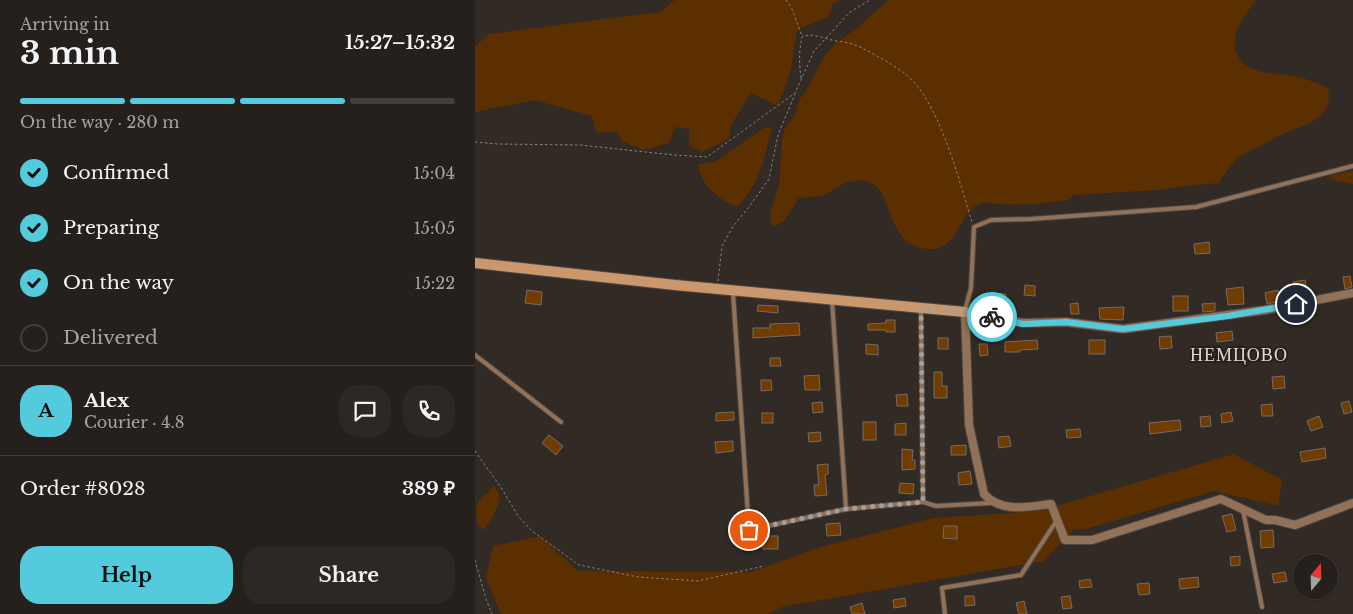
<!DOCTYPE html>
<meta charset="utf-8">
<style>
body{margin:0;font-family:"Libre Baskerville",serif;background:#2e2825;color:#f1f3f6;height:100vh;display:flex;flex-direction:column;font-size:19px;white-space:nowrap}
*{box-sizing:border-box;margin:0}
p{font-size:16px;color:#a4a3a3}
.icon{flex:none;width:28px;height:28px;fill:none;stroke:currentColor;stroke-width:2;stroke-linecap:round;stroke-linejoin:round}
.map{position:relative;flex:1;overflow:hidden}
.panel{display:flex;flex-direction:column;background:#26201c;width:475px}
.panel>*{flex:none}
.needle{width:32px;rotate:19deg}
.buttons{position:absolute;left:818px;top:554px;display:grid;gap:10px}
.buttons a{display:grid;place-items:center;width:45px;height:45px;border-radius:50%;background:#26201c;box-shadow:0 1px 4px #0004,0 0 0 1px #423e3b;font-size:25px}
.pin{position:absolute;display:grid;place-items:center;width:42px;height:42px;color:#fff;margin:-21px;border:2px solid #fff;border-radius:50%;box-shadow:0 1px 5px #0007}
.courier{position:absolute;display:grid;place-items:center;width:50px;height:50px;margin:-25px;border:4px solid #54cadd;border-radius:50%;background:#fff;color:#222;box-shadow:0 1px 6px #0007}
.headline em{font-style:normal;font-weight:700}
.headline div{display:flex;flex-direction:column-reverse}
.headline{display:flex;align-items:center;justify-content:space-between;height:85px;padding:0 20px}
h1{font-size:32px;font-weight:700;line-height:38px}
.bar{display:grid;grid-template-columns:repeat(4,1fr);gap:8px 5px;align-content:center;height:60px;padding:0 20px}
.bar i{height:6px;border-radius:4px;background:#423e3b}
.bar .on{background:#54cadd}
.bar p{grid-column:span 4}
.line{display:flex;align-items:center;gap:12px;padding:0 20px;border-top:1px solid #423e3b}
.line div{flex:1}
.round{display:grid;place-items:center;flex:none;width:52px;height:52px;border-radius:20px;background:#2e2825}
ol{padding:0 20px;list-style:none}
li{display:flex;align-items:center;gap:15px;height:55px}
li p{margin-inline-start:auto}
li .icon{padding:5px;border-radius:50%;background:#54cadd;color:#111;stroke-width:4}
li:last-child{color:#a4a3a3}
li i{width:28px;height:28px;border:2px solid #423e3b;border-radius:50%}
.button{display:flex;gap:10px;margin-top:auto;padding:10px 20px}
.button a{flex:1;height:58px;border-radius:20px;background:#54cadd;color:#111;font-size:20px;font-weight:700;line-height:58px;text-align:center}
.button a+a{background:#2e2825;color:#f1f3f6}
main{display:flex;flex:1;min-height:0}
.map>svg:first-child{display:block}
.green{fill:#5b2f00}
.building{fill:#713c00;stroke:#756c65}
.lines{fill:none;stroke-linecap:round;stroke-linejoin:round}
.lane-casing{stroke:#4e4742;stroke-width:6}
.street-casing{stroke:#4e4742;stroke-width:10}
.secondary-casing{stroke:#4e4742;stroke-width:12}
.path{stroke:#8b8580;stroke-width:1;stroke-dasharray:2.5 2.5;stroke-linecap:butt}
.lane{stroke:#917157;stroke-width:4}
.street{stroke:#917157;stroke-width:8}
.secondary{stroke:#cb986e;stroke-width:10}
.done{stroke:#a59f9b;stroke-width:5;stroke-dasharray:0 9}
.route{stroke:#54cadd;stroke-width:6}
.labels{text-anchor:middle;dominant-baseline:central;stroke-width:4;stroke-linejoin:round;paint-order:stroke}
.quarter-label{font-size:18px;letter-spacing:1px;fill:#e2d8d0;stroke:#28211b}
</style>
<main>
<section class="panel">
<div class="headline"><div><h1>3 min</h1><p>Arriving in</p></div><em>15:27–15:32</em></div>
<div class="bar"><i class="on"></i><i class="on"></i><i class="on"></i><i></i><p>On the way · 280 m</p></div>
<ol>
<li><svg class="icon" aria-label="check" viewBox="0 0 24 24"><path d="M5 12l5 5 9-10"/></svg>Confirmed<p>15:04</p></li>
<li><svg class="icon" aria-label="check" viewBox="0 0 24 24"><path d="M5 12l5 5 9-10"/></svg>Preparing<p>15:05</p></li>
<li><svg class="icon" aria-label="check" viewBox="0 0 24 24"><path d="M5 12l5 5 9-10"/></svg>On the way<p>15:22</p></li>
<li><i></i>Delivered</li>
</ol>
<div class="line" style="height:90px"><b class="round" style="background:#54cadd;color:#111">A</b><div><b>Alex</b><p>Courier · 4.8</p></div><a class="round"><svg class="icon" aria-label="chat" viewBox="0 0 24 24"><path d="M4 5h16v11H9l-5 4z"/></svg></a><a class="round"><svg class="icon" aria-label="phone" viewBox="0 0 24 24"><path d="M5 4h4l2 5-3 2q2 4 5 5l2-3 5 2v4C11 20 4 13 5 4z"/></svg></a></div>
<div class="line" style="height:65px"><div>Order #8028</div><b>389 ₽</b></div>
<div class="button"><a>Help</a><a>Share</a></div>
</section>
<div class="map">
<svg width="878" height="614" viewBox="0 0 878 614">
<rect width="100%" height="100%" fill="#322a25"/>
<g class="green">
<path d="M200,0H365L358,3L354,16L322,30L316,69L303,106L276,93L256,125L254,139L227,152L214,146V129L200,127L194,143L168,150L147,141L142,132H121L117,116L60,100L0,112V47L14,34L185,12Z"/>
<path d="M413,0H781C769,17 753,35 763,56C768,66 778,70 788,72C802,75 817,75 831,79C838,82 846,85 853,88C860,120 827,125 806,135C794,141 783,148 770,153C760,161 750,171 744,183L701,187L683,190L599,195L593,200C570,203 548,206 525,204C517,203 509,201 502,205C482,217 483,250 455,249C406,248 423,186 389,181C370,177 365,188 351,194C343,197 332,197 324,198L309,221L301,226L297,225L295,213L304,185L307,140L310,128L320,116L324,100L331,91L350,55L361,43L381,29Z"/>
<path d="M290,127L297,128C287,163 288,179 262,207C246,201 222,183 224,164L240,162Z"/>
<path d="M878,171V184L856,179L855,175Z"/>
<path d="M759,454L807,480L803,506L739,491L611,529H599L569,561L307,607L293,614H26L11,578L18,546L65,536L103,571L277,572L342,548L459,518L564,511Z"/>
<path d="M19,486C32,499 17,518 9,530L3,526C0,510 0,500 13,493L14,490Z"/>
</g>
<g class="building">
<path d="M734,242L735,253L720,254L719,244Z"/>
<path d="M875,276L877,287L870,289L868,277Z"/>
<path d="M830,280L832,292L821,294L818,282Z"/>
<path d="M550,285L560,286V296L549,295Z"/>
<path d="M768,287L769,304L753,305L751,289Z"/>
<path d="M52,290L67,292L66,305L50,303Z"/>
<path d="M803,290L805,301L792,304L790,293Z"/>
<path d="M517,293L531,294L530,306L516,305Z"/>
<rect x="698" y="296" width="15" height="15"/>
<path d="M603,303L604,314H596L595,304Z"/>
<path d="M740,303V311L728,312L727,304Z"/>
<path d="M283,305L303,306V313L282,311Z"/>
<path d="M649,307L648,320L625,319L624,308Z"/>
<path d="M411,320H420V332H411V330H393V324L411,323Z"/>
<path d="M324,323L325,335L278,338V328H295V324Z"/>
<path d="M757,331L758,340L742,342L741,333Z"/>
<path d="M696,336L697,348L685,349L684,337Z"/>
<rect x="463" y="338" width="10" height="11"/>
<path d="M562,340L563,349L545,350V352H530V342Z"/>
<rect x="614" y="340" width="16" height="14"/>
<path d="M391,344L403,345V355L391,354Z"/>
<path d="M504,344H512L513,355L505,356Z"/>
<path d="M295,358H305L306,366H295Z"/>
<path d="M459,372H467V386H472V398H459Z"/>
<path d="M344,375L345,390H330L329,376Z"/>
<path d="M809,376L810,388L798,389L797,377Z"/>
<path d="M286,380H296L297,390L286,391Z"/>
<path d="M432,394L433,406H422L421,395Z"/>
<path d="M874,401L877,412L869,414L866,403Z"/>
<path d="M347,402L348,412L338,413L337,403Z"/>
<path d="M797,404L798,416H787L786,405Z"/>
<path d="M259,412V420L241,421V413Z"/>
<path d="M756,412L758,421L747,423L746,414Z"/>
<rect x="287" y="413" width="11" height="10"/>
<path d="M735,416L736,426L726,427L725,417Z"/>
<path d="M844,416L848,427L836,431L832,421Z"/>
<path d="M705,420L706,430L675,434L674,423Z"/>
<rect x="388" y="422" width="13" height="18"/>
<path d="M431,423V435H420V424Z"/>
<path d="M605,429L606,437L592,438L591,430Z"/>
<path d="M345,432L346,441L334,442L333,433Z"/>
<path d="M74,435L88,446L81,455L67,443Z"/>
<path d="M534,436L536,446L524,448L523,437Z"/>
<path d="M258,441V451L241,453L240,442Z"/>
<path d="M491,445V455H476V446Z"/>
<path d="M850,448L851,458L827,462L825,452Z"/>
<path d="M427,449L438,450L437,460H440V469L427,470Z"/>
<path d="M353,464V474L350,475L352,495L340,496L339,485H344L342,465Z"/>
<path d="M495,471L497,484L484,485L483,473Z"/>
<path d="M425,483L439,484L438,494L424,493Z"/>
<path d="M757,514L761,530L752,532L747,516Z"/>
<path d="M365,523L366,535L352,536L351,524Z"/>
<path d="M469,526H482V539L468,538Z"/>
<path d="M798,530L799,547L786,548L785,531Z"/>
<path d="M287,536H303V549H288Z"/>
<path d="M765,556V565L756,566L755,557Z"/>
<path d="M810,572L812,581L799,583L797,574Z"/>
<path d="M723,577L724,587L705,589L704,579Z"/>
<path d="M615,579L617,587L605,588L604,581Z"/>
<path d="M674,583L675,594L664,595L662,584Z"/>
<path d="M490,596H499L500,605L490,606Z"/>
<path d="M595,596L597,608L588,609L586,597Z"/>
<path d="M430,598L431,606L419,608L418,600Z"/>
<path d="M549,601L552,614H544L541,603Z"/>
<path d="M387,603L390,614H377L375,607Z"/>
</g>
<g class="lines">
<g class="lane-casing">
<g id="lane">
<path d="M258,293L274,530L371,509L357,300"/>
<path d="M490,310L496,288L499,227L516,220L556,219L721,207L878,166"/>
<path d="M0,355L86,422"/>
<path d="M448,502L461,506L516,503"/>
<path d="M371,509L448,502L446,310"/>
<path d="M768,510L787,607"/>
<path d="M470,614L467,588L546,575L582,520"/>
</g>
</g>
<g class="street-casing">
<path id="street" d="M878,293L790,310L648,329L591,322L548,323L490,312L494,425L509,494C526,513 553,507 576,504L590,540H617L746,499L791,520H800L820,525L878,503"/>
</g>
<g class="secondary-casing">
<path id="secondary" d="M0,263L200,285L490,312"/>
</g>
<g class="path">
<path d="M311,0L317,9L327,36"/>
<path d="M326,78C324,63 324,51 327,37C337,32 350,39 361,41C379,43 384,46 400,55C412,61 428,71 438,81C467,113 484,180 497,222"/>
<path d="M0,142L23,144L105,145L199,155L232,157L320,93L339,51L375,12L395,0"/>
<path d="M243,281L247,246L259,225L274,207L294,179L303,135L320,94"/>
<path d="M0,451L27,489L43,516L57,531L104,565L163,577L223,581L289,566"/>
<path d="M0,560L11,599L17,614"/>
</g>
<use href="#lane" class="lane"/>
<use href="#street" class="street"/>
<use href="#secondary" class="secondary"/>
</g>
<g class="lines">
<path class="done" d="M274,530L371,509L448,502L446,308L490,312L517,317"/>
<path class="route" d="M517,317L548,324L591,322L648,329L753,316L821,304"/>
</g>
<g class="labels">
<g class="quarter-label">
<text x="764" y="355">НЕМЦОВО</text>
</g>
</g>
</svg>
<div class="buttons">
<a><svg class="needle" viewBox="-14 -14 28 28"><path d="M0-13l5 13h-10z" fill="#e53935"/><path d="M0 13l5-13h-10z" fill="#a4a3a3"/></svg></a>
</div>
<div class="pin" style="left:274px;top:530px;background:#ea580c"><svg class="icon" aria-label="bag" viewBox="0 0 24 24"><path d="M5 8h14l-1 12H6zM9 8a3 3 0 0 1 6 0"/></svg></div>
<div class="pin" style="left:821px;top:304px;background:#1f2937"><svg class="icon" aria-label="home" viewBox="0 0 24 24"><path d="M3 11l9-7 9 7M6 9v11h12V9"/></svg></div>
<div class="courier" style="left:517px;top:317px"><svg class="icon" aria-label="bike" viewBox="0 0 24 24"><circle cx="6" cy="16" r="4"/><circle cx="18" cy="16" r="4"/><path d="M6 16l4-8h5l3 8M10 8l3 8H6M13 5h3"/></svg></div>
</div>
</main>
